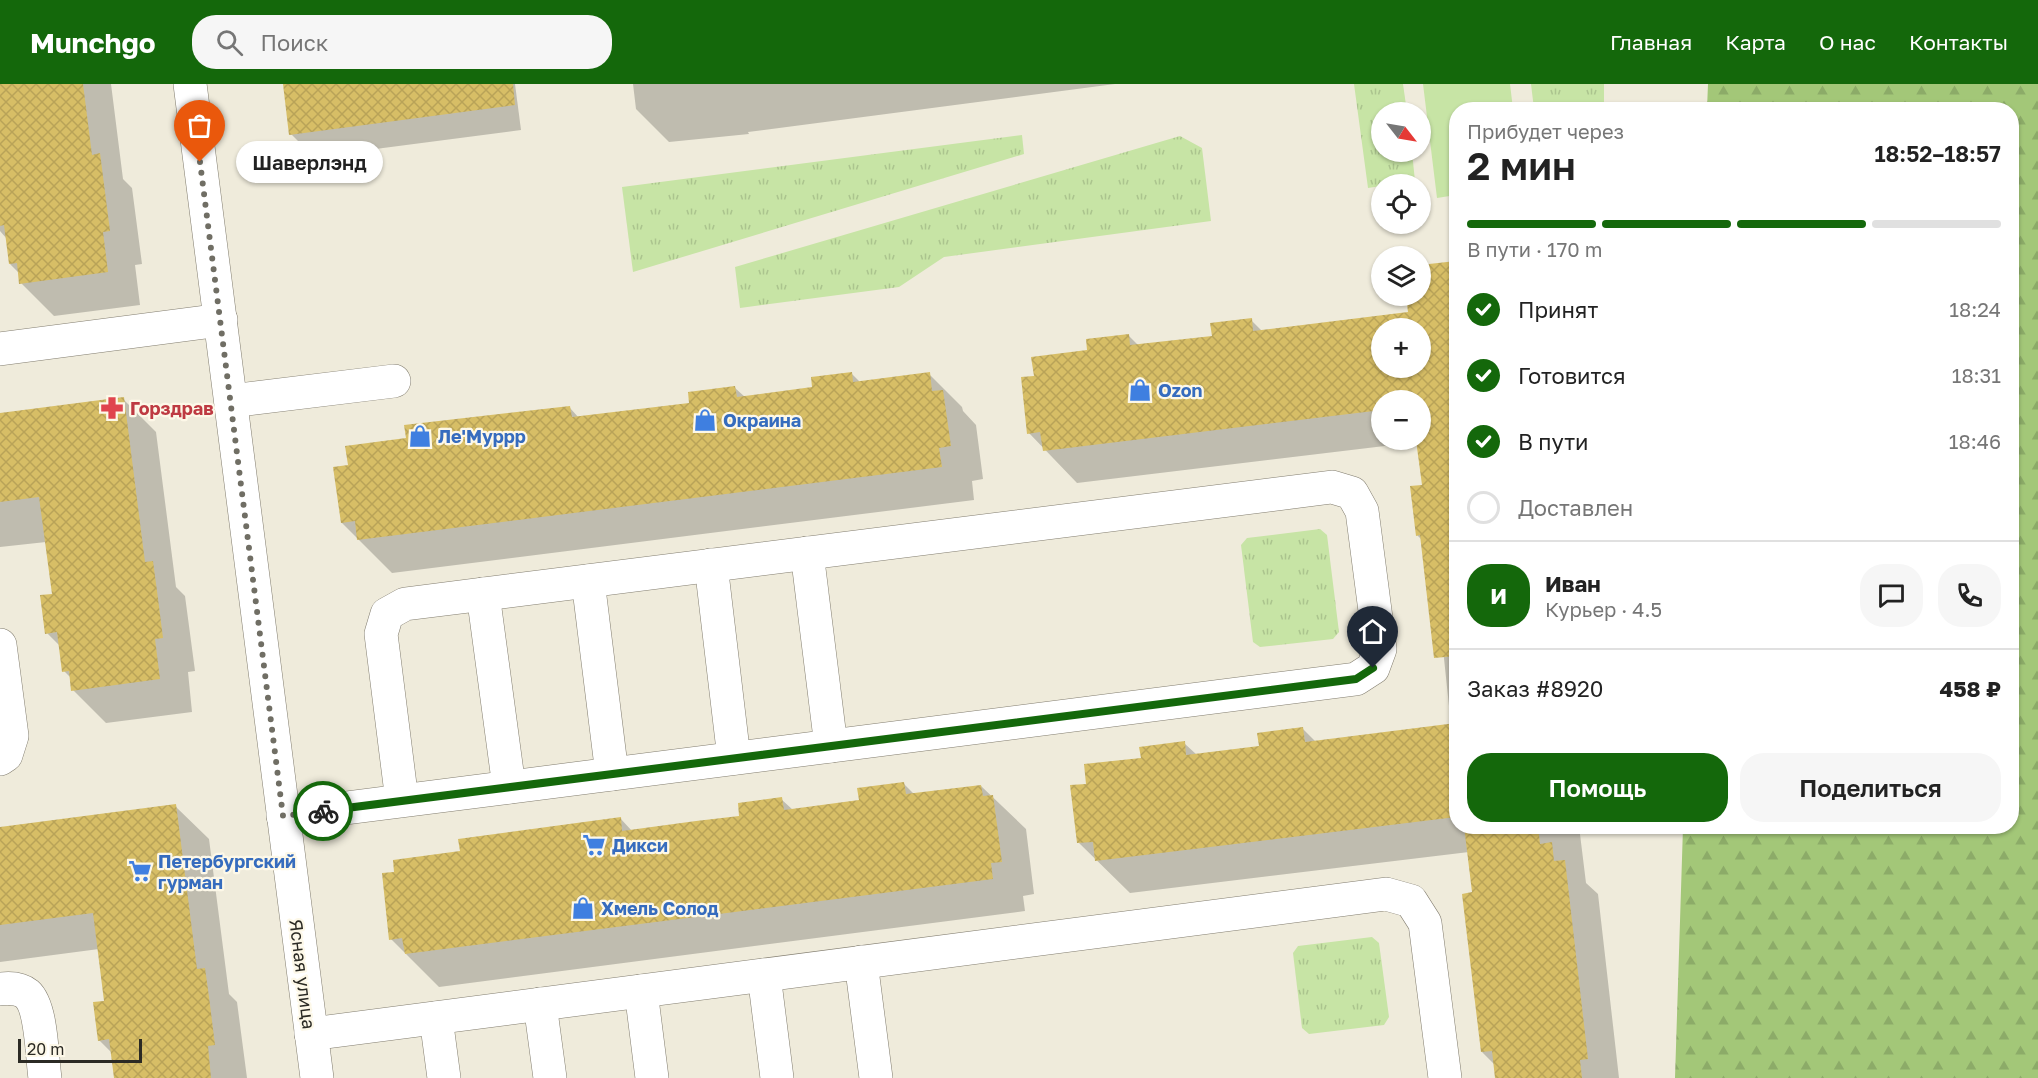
<!DOCTYPE html>
<html lang="ru">
<meta charset="utf-8">
<style>
body{margin:0;font-family:"Golos Text",sans-serif;background:#f6f6f6;color:#222;height:100vh;display:flex;flex-direction:column;font-size:22px;white-space:nowrap}
*{box-sizing:border-box;margin:0}
p{font-size:20px;color:#767676}
.icon{flex:none;width:33px;height:33px;fill:none;stroke:currentColor;stroke-width:2;stroke-linecap:round;stroke-linejoin:round}
.map{position:relative;flex:1;overflow:hidden}
.side{position:absolute;left:1449px;top:18px;width:570px;height:732px;display:flex;flex-direction:column;background:#fff;border-radius:24px;box-shadow:0 2px 4px #0004}
.side>*{flex:none}
.needle{width:39px;rotate:121deg}
.tools{position:absolute;left:1371px;top:18px;display:grid;gap:12px}
.tools a{display:grid;place-items:center;width:60px;height:60px;border-radius:50%;background:#fff;box-shadow:0 2px 4px #0004;font-size:30px}
.scale{position:absolute;left:18px;bottom:15px;width:124px;box-sizing:border-box;padding-left:6px;border:3px solid #2b2a24;border-top:0;font-size:16px;line-height:21px;white-space:nowrap;color:#2b2a24;-webkit-text-stroke:4px #fdf8e8;paint-order:stroke}
.pin{position:absolute;display:grid;place-items:center;width:51px;height:51px;color:#fff;margin:-62px -26px;border-radius:50% 50% 50% 0;rotate:-45deg;box-shadow:0 0 6px #0007}
.pin .icon{rotate:45deg}
.courier{position:absolute;display:grid;place-items:center;width:60px;height:60px;margin:-30px;border:4px solid #14680b;border-radius:50%;background:#fff;color:#222;box-shadow:0 2px 8px #0007}
.bubble{position:absolute;height:42px;border-radius:21px;background:#fff;box-shadow:0 2px 4px #0004;font-size:20px;font-weight:600;line-height:42px;text-align:center}
.head em{font-style:normal;font-weight:600}
.head div{display:flex;flex-direction:column-reverse}
.head{display:flex;align-items:center;justify-content:space-between;height:102px;padding:0 18px}
h1{font-size:39px;font-weight:600;line-height:45px}
.bar{display:grid;grid-template-columns:repeat(4,1fr);gap:9px 6px;align-content:center;height:72px;padding:0 18px}
.bar i{height:8px;border-radius:4px;background:#e0e0e0}
.bar .on{background:#14680b}
.bar p{grid-column:span 4}
.line{display:flex;align-items:center;gap:15px;padding:0 18px;border-top:2px solid #e0e0e0}
.line div{flex:1}
.round{display:grid;place-items:center;flex:none;width:63px;height:63px;border-radius:24px;background:#f6f6f6}
ol{padding:0 18px;list-style:none}
li{display:flex;align-items:center;gap:18px;height:66px}
li p{margin-inline-start:auto}
li .icon{padding:6px;border-radius:50%;background:#14680b;color:#fff;stroke-width:4}
li:last-child{color:#767676}
li i{width:33px;height:33px;border:3px solid #e0e0e0;border-radius:50%}
.primary-button{display:flex;gap:12px;margin-top:auto;padding:12px 18px}
.primary-button a{flex:1;height:69px;border-radius:24px;background:#14680b;color:#fff;font-size:24px;font-weight:600;line-height:69px;text-align:center}
.primary-button a+a{background:#f6f6f6;color:#222}
header{display:flex;align-items:center;gap:36px;box-sizing:border-box;height:84px;padding:0 30px;background:#14680b;color:#fff}
header strong{font-size:28px}
nav{display:flex;gap:33px;margin-inline-start:auto;font-size:21px}
.search{width:420px;height:54px;background:#f6f6f6;display:flex;align-items:center;gap:15px;box-sizing:border-box;padding:0 21px;border-radius:24px;color:#767676;font-size:22px}
.map>svg:first-child{display:block}
.forest{fill:url(#forest-firs)}
.park{fill:url(#park-tufts)}
.garden{fill:#c7e4a5}
.shadow{fill:#0003;fill-rule:evenodd}
.building{fill:url(#building-cross-hatch);fill-rule:evenodd}
.lines{fill:none;stroke-linecap:round;stroke-linejoin:round}
.minor-casing{stroke:#827d6f;stroke-width:34}
.minor{stroke:#fff;stroke-width:33}
.done{stroke:#706e64;stroke-width:6;stroke-dasharray:0 10.8}
.route{stroke:#14680b;stroke-width:8}
.labels{text-anchor:middle;dominant-baseline:central;stroke-width:4.5;stroke-linejoin:round;paint-order:stroke}
.shop-label{font-size:18px;font-weight:bold;fill:#366cbe;stroke:#fdf8e8;text-anchor:start}
.health-label{font-size:18px;font-weight:bold;fill:#be3a42;stroke:#fdf8e8;text-anchor:start}
.street-label{font-size:18px;fill:#2b2a24;stroke:#fdf8e8}
</style>
<header>
<strong>Munchgo</strong>
<div class="search"><svg class="icon" aria-label="search" viewBox="0 0 24 24"><circle cx="10" cy="10" r="6"/><path d="M15 15l6 6"/></svg>Поиск</div>
<nav><a>Главная</a><a>Карта</a><a>О нас</a><a>Контакты</a></nav>
</header>
<div class="map">
<svg width="2038" height="994" viewBox="0 0 2038 994">
<defs>
<pattern id="forest-firs" width="22" height="20" patternUnits="userSpaceOnUse" patternTransform="scale(1.5)"><rect width="22" height="20" fill="#a3c778"/><path d="M5 1l3.5 6h-7zM16 11l3.5 6h-7z" fill="#8cab68"/></pattern>
<pattern id="park-tufts" width="24" height="20" patternUnits="userSpaceOnUse" patternTransform="scale(1.5)"><rect width="24" height="20" fill="#c7e4a5"/><path d="M3 7l-1-3M5 7V3M7 7l1-3M15 17l-1-3M17 17v-4M19 17l1-3" fill="none" stroke="#abc48e"/></pattern>
<pattern id="building-cross-hatch" width="8" height="8" patternUnits="userSpaceOnUse" patternTransform="scale(1.5)"><rect width="8" height="8" fill="#d7be66"/><path d="M0 0l8 8M0 8l8-8" fill="none" stroke="#b9a358"/></pattern>
</defs>
<rect width="100%" height="100%" fill="#efebdb"/>
<path class="forest" d="M1708,0H2038V994H1675L1683,743L2012,742V26L1707,25Z"/>
<g class="park">
<path d="M1354,0H1403L1407,28H1382V68H1412L1415,97L1368,104Z"/>
<path d="M1531,0H1604V25H1534Z"/>
<path d="M1022,51L1024,70L633,188L622,103Z"/>
<path d="M1180,52L1202,64L1211,137L944,173L899,203L740,224L735,183Z"/>
<path d="M1320,445L1327,451L1339,548L1333,555L1260,563L1253,558L1241,461L1247,454Z"/>
<path d="M1372,853L1379,859L1389,933L1384,941L1309,950L1302,944L1293,869L1298,862Z"/>
</g>
<path class="garden" d="M1423,0H1510L1513,25L1456,26V111L1437,114Z"/>
<g class="shadow">
<path d="M0,0H111L123,95L132,104L142,180L135,181L140,221L54,232L21,199L19,189L10,180L7,155L0,147Z"/>
<path d="M284,0H515L521,46L314,73L291,50Z"/>
<path d="M633,0H1115L748,48L749,50L669,58L636,25Z"/>
<path d="M1456,178V742H1579L1586,799L1598,810L1619,994H1496L1494,980L1482,968L1474,809L1469,768L1130,809L1079,759L1088,701L1143,675L1184,659L1197,671L1260,663L1303,645L1316,658L1451,641L1443,565L1422,456L1417,451L1423,402L1418,358L1077,399L1029,349L1035,293L1128,251L1139,262L1213,253L1251,236L1262,247L1410,229L1407,212H1420V183ZM1382,244H1420V284H1382ZM1382,316H1420V356H1382Z"/>
<path d="M852,290L861,299L929,290L962,323L963,327L976,341L983,395L972,397L974,416L392,489L342,439L349,382L408,356L570,324L579,334L691,320L735,304L745,313L814,305Z"/>
<path d="M123,315L156,348L176,503L185,512L195,587L188,588L192,628L106,639L73,606L72,595L64,587L60,562L47,549L54,511L46,458L0,463V331Z"/>
<path d="M904,700L915,711L981,702L1026,745L1034,810L1023,812L1025,827L439,903L391,855L396,789L462,768L620,734L632,747L741,733L781,715L793,726L861,717Z"/>
<path d="M175,722L209,755L229,910L237,918L247,994H115L112,969L99,956L105,918L99,865L0,878V745Z"/>
</g>
<g class="building">
<path d="M0,0H83L92,71L100,69L110,147L103,148L108,188L19,200L17,179L9,180L4,141L0,142Z"/>
<path d="M283,0H513L515,21L289,51Z"/>
<path d="M1456,177V572L1434,574L1420,451L1416,452L1410,402L1422,401L1416,356H1420V316H1382V326L1043,367L1040,348L1027,350L1021,293L1034,292L1031,273L1087,266L1086,255L1129,250L1130,261L1212,252L1210,239L1252,234L1253,247L1408,228L1406,212H1420V181ZM1382,244H1420V284H1382Z"/>
<path d="M852,288L853,298L930,288L932,307L943,306L951,362L939,364L942,383L357,456L355,437L341,439L333,383L348,381L345,362L406,354L404,341L570,322L572,333L689,319L688,308L735,302L737,313L812,303L811,293Z"/>
<path d="M124,313L145,478L153,477L157,507L163,554L155,555L160,595L71,607L69,587L62,588L57,548L45,550L40,511L52,510L39,413L0,418V329Z"/>
<path d="M1456,639V733L1095,777L1093,758L1077,759L1070,701L1086,700L1084,680L1141,674L1139,663L1185,657L1186,671L1259,662L1257,649L1303,643L1305,658Z"/>
<path d="M904,698L906,710L981,701L983,712L993,711L1002,778L991,779L993,795L405,870L402,854L389,856L382,789L394,788L393,776L460,767L458,755L621,733L622,747L696,737L739,732L738,719L782,713L784,726L859,716L857,704Z"/>
<path d="M176,720L197,885L205,884L209,913L215,961L208,962L211,994H114L109,955L98,957L93,918L104,917L93,829L0,841V743Z"/>
<path d="M1464,742H1538L1540,760L1552,758L1554,777L1565,776L1588,975L1580,976L1582,994H1495L1492,967L1481,968L1462,810L1472,808Z"/>
</g>
<g class="lines">
<g class="minor-casing">
<g id="minor">
<path d="M190,0L317,994"/>
<path d="M0,265L221,236"/>
<path d="M231,317L394,297"/>
<path d="M807,469L831,662"/>
<path d="M711,481L734,674"/>
<path d="M588,497L612,690"/>
<path d="M483,510L509,703"/>
<path d="M0,561L12,652L6,671L0,675"/>
<path d="M283,732L1356,595L1373,584L1380,565L1362,427L1352,409L1332,403L405,520L387,530L381,550L402,717"/>
<path d="M861,878L876,994"/>
<path d="M764,891L777,994"/>
<path d="M0,905C8,904 20,904 27,910C42,923 42,975 45,994"/>
<path d="M641,907L652,994"/>
<path d="M540,920L550,994"/>
<path d="M436,934L444,994"/>
<path d="M311,950L1386,810L1411,817L1425,839L1445,994"/>
</g>
</g>
<use href="#minor" class="minor"/>
</g>
<g class="lines">
<path class="done" d="M200,78L283,732L323,727"/>
<path class="route" d="M323,727L1356,595L1373,584"/>
</g>
<defs>
<g id="shop-bare" transform="scale(1.8)"><path d="M-5-2.5h2.3a2.7 3.5 0 0 1 5.4 0H5L5.5 6h-11ZM-1.5-2.5h3a1.5 2.3 0 0 0-3 0Z" fill="#3f7fe0" stroke="#fdf8e8" stroke-width="2.5" paint-order="stroke"/></g>
<g id="pharmacy-bare" transform="scale(1.8)"><path d="M-2-6h4v4h4v4h-4v4h-4v-4h-4v-4h4Z" fill="#e0444e" stroke="#fdf8e8" stroke-width="2.5" paint-order="stroke"/></g>
<g id="supermarket-bare" transform="scale(1.8)"><path d="M-6-5.5h2.5l.6 2H6L4.5 2H-2.5L-4.4-4H-6ZM-1.5 3.2a1.3 1.3 0 1 0 .1 0ZM3 3.2a1.3 1.3 0 1 0 .1 0Z" fill="#3f7fe0" stroke="#fdf8e8" stroke-width="2.5" paint-order="stroke"/></g>
</defs>
<g fill-rule="evenodd">
<use href="#shop-bare" x="1140" y="306"/>
<use href="#pharmacy-bare" x="112" y="324"/>
<use href="#shop-bare" x="705" y="336"/>
<use href="#shop-bare" x="420" y="352"/>
<use href="#supermarket-bare" x="594" y="761"/>
<use href="#supermarket-bare" x="140" y="787"/>
<use href="#shop-bare" x="583" y="824"/>
</g>
<g class="labels">
<g class="shop-label">
<text x="1158" y="306">Ozon</text>
<text x="723" y="336">Окраина</text>
<text x="438" y="352">Ле'Муррр</text>
<text x="612" y="761">Дикси</text>
<text x="158" y="777">Петербургский<tspan x="158" dy="21">гурман</tspan></text>
<text x="601" y="824">Хмель Солод</text>
</g>
<g class="health-label">
<text x="130" y="324">Горздрав</text>
</g>
<g class="street-label">
<text transform="translate(303 890) rotate(83)">Ясная улица</text>
</g>
</g>
</svg>
<div class="tools">
<a><svg class="needle" viewBox="-14 -14 28 28"><path d="M0-13l5 13h-10z" fill="#e53935"/><path d="M0 13l5-13h-10z" fill="#767676"/></svg></a>
<a><svg class="icon" aria-label="locate" viewBox="0 0 24 24"><circle cx="12" cy="12" r="6"/><path d="M12 2v4M12 18v4M2 12h4M18 12h4"/></svg></a>
<a><svg class="icon" aria-label="layers" viewBox="0 0 24 24"><path d="M12 4l9 5-9 5-9-5zM3 14l9 5 9-5"/></svg></a>
<a>+</a>
<a>−</a>
</div>
<div class="scale">20 m</div>
<div class="pin" style="left:200px;top:78px;background:#ea580c"><svg class="icon" aria-label="bag" viewBox="0 0 24 24"><path d="M5 8h14l-1 12H6zM9 8a3 3 0 0 1 6 0"/></svg></div>
<div class="pin" style="left:1373px;top:584px;background:#1f2937"><svg class="icon" aria-label="home" viewBox="0 0 24 24"><path d="M3 11l9-7 9 7M6 9v11h12V9"/></svg></div>
<div class="courier" style="left:323px;top:727px"><svg class="icon" aria-label="bike" viewBox="0 0 24 24"><circle cx="6" cy="16" r="4"/><circle cx="18" cy="16" r="4"/><path d="M6 16l4-8h5l3 8M10 8l3 8H6M13 5h3"/></svg></div>
<div class="bubble" style="left:236px;top:57px;width:147px">Шаверлэнд</div>
<section class="side">
<div class="head"><div><h1>2 мин</h1><p>Прибудет через</p></div><em>18:52–18:57</em></div>
<div class="bar"><i class="on"></i><i class="on"></i><i class="on"></i><i></i><p>В пути · 170 m</p></div>
<ol>
<li><svg class="icon" aria-label="check" viewBox="0 0 24 24"><path d="M5 12l5 5 9-10"/></svg>Принят<p>18:24</p></li>
<li><svg class="icon" aria-label="check" viewBox="0 0 24 24"><path d="M5 12l5 5 9-10"/></svg>Готовится<p>18:31</p></li>
<li><svg class="icon" aria-label="check" viewBox="0 0 24 24"><path d="M5 12l5 5 9-10"/></svg>В пути<p>18:46</p></li>
<li><i></i>Доставлен</li>
</ol>
<div class="line" style="height:108px"><b class="round" style="background:#14680b;color:#fff">И</b><div><b>Иван</b><p>Курьер · 4.5</p></div><a class="round"><svg class="icon" aria-label="chat" viewBox="0 0 24 24"><path d="M4 5h16v11H9l-5 4z"/></svg></a><a class="round"><svg class="icon" aria-label="phone" viewBox="0 0 24 24"><path d="M5 4h4l2 5-3 2q2 4 5 5l2-3 5 2v4C11 20 4 13 5 4z"/></svg></a></div>
<div class="line" style="height:78px"><div>Заказ #8920</div><b>458 ₽</b></div>
<div class="primary-button"><a>Помощь</a><a>Поделиться</a></div>
</section>
</div>
